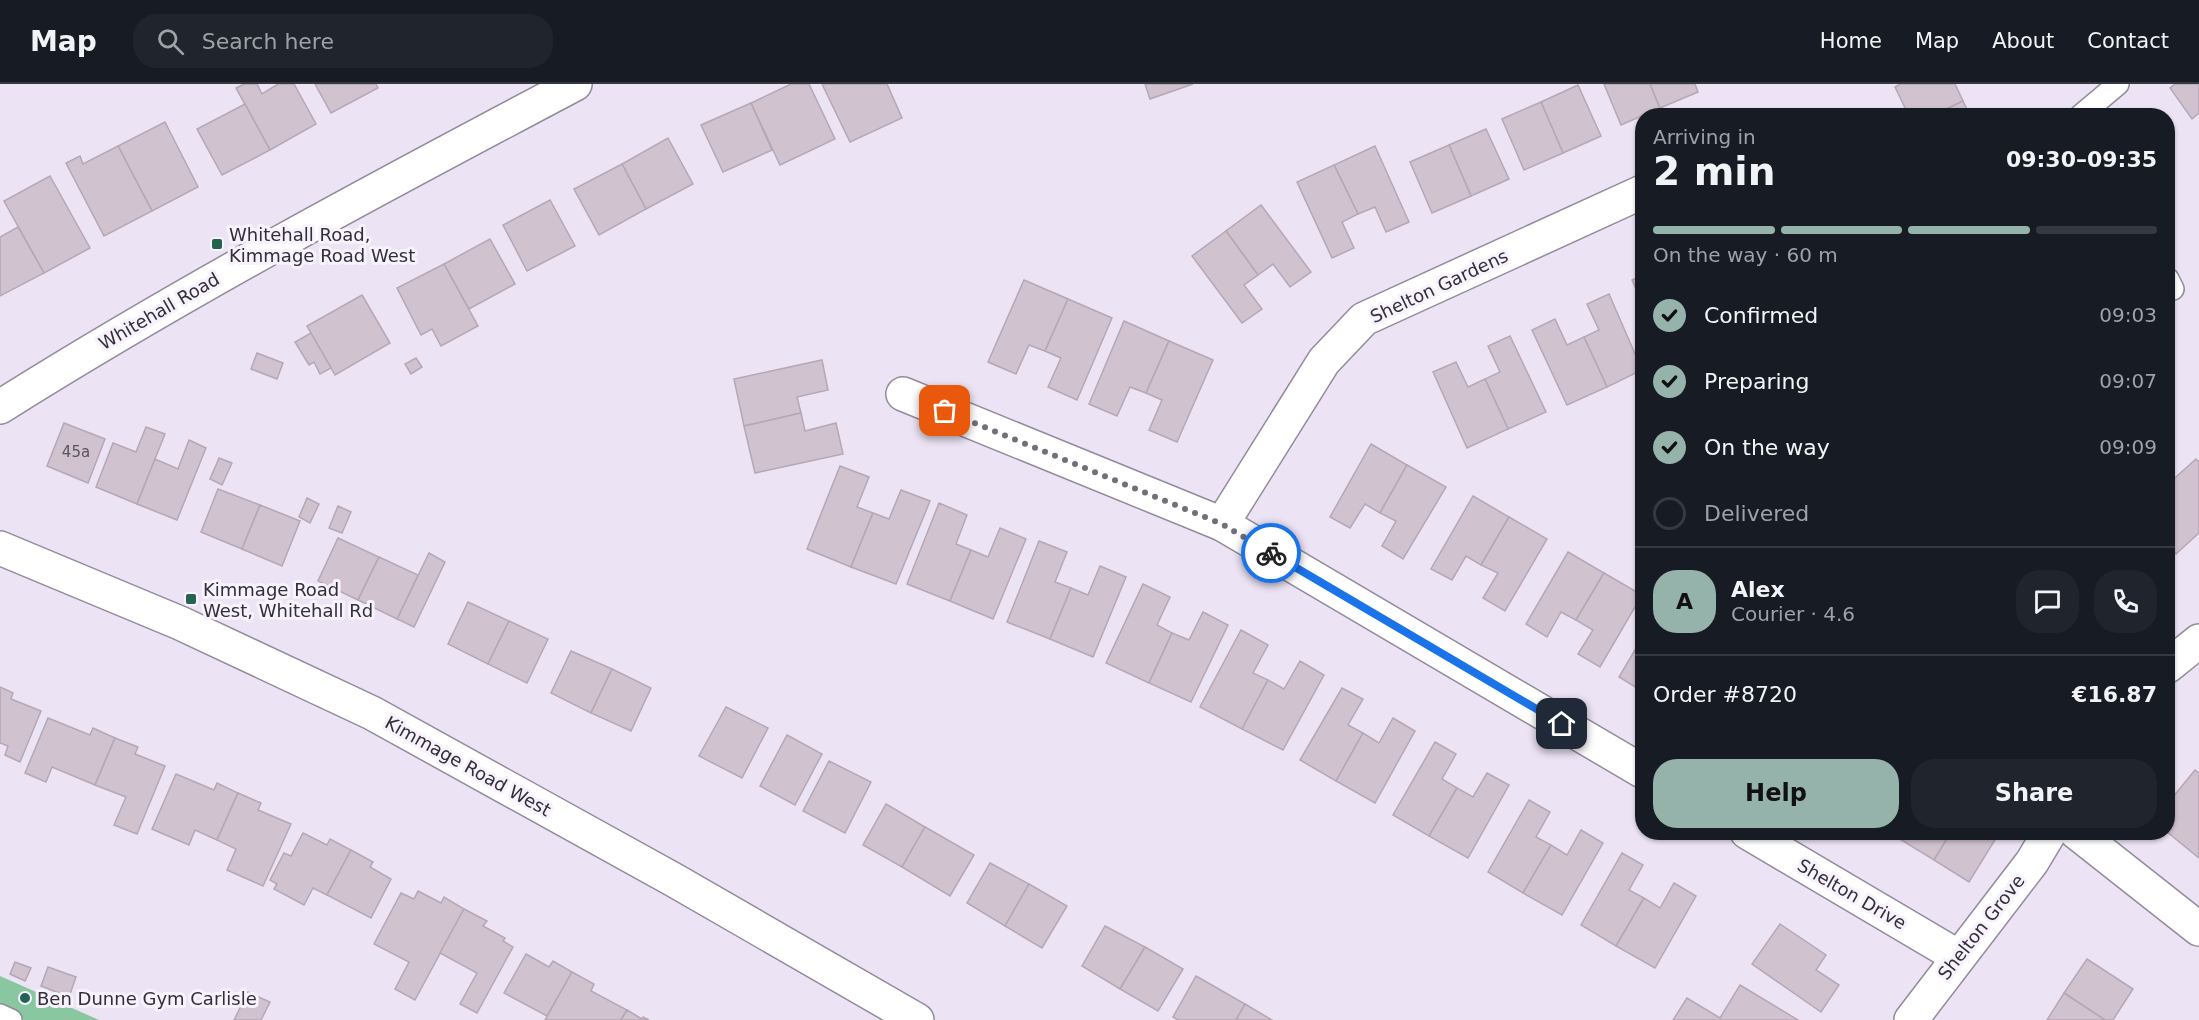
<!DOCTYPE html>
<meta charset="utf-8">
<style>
body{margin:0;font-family:"DejaVu Sans",sans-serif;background:#20242c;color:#f1f3f6;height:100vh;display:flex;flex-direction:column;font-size:22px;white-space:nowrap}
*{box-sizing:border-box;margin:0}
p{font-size:20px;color:#9ea1a6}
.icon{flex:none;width:33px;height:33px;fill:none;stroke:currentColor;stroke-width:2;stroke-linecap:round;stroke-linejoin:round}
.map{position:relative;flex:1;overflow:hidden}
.details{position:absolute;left:1635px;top:24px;width:540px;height:732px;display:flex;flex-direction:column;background:#171b24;border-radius:24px;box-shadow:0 2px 4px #0004}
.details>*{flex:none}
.pin{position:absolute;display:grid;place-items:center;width:51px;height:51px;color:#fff;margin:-26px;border-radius:12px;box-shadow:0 3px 9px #0006}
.courier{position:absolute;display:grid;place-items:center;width:60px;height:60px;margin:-30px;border:4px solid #1a73e8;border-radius:50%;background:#fff;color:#222;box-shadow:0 2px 8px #0007}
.headline em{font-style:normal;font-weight:600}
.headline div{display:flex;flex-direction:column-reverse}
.headline{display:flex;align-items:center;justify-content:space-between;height:102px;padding:0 18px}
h1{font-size:39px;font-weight:600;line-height:45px}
.bar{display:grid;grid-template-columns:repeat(4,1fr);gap:9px 6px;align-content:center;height:72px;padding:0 18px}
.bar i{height:8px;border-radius:4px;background:#363941}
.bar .selected{background:#95b2ab}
.bar p{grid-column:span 4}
.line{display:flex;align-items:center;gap:15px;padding:0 18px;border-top:2px solid #363941}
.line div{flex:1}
.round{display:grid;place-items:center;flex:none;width:63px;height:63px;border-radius:24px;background:#20242c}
ol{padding:0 18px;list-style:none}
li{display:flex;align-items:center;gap:18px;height:66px}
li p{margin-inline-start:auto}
li .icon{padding:6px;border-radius:50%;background:#95b2ab;color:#111;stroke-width:4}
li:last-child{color:#9ea1a6}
li i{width:33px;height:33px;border:3px solid #363941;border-radius:50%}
.primary-button{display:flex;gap:12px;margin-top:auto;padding:12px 18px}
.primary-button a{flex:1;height:69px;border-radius:24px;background:#95b2ab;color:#111;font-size:24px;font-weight:600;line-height:69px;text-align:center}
.primary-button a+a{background:#20242c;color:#f1f3f6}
header{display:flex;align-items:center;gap:36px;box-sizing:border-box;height:84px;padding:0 30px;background:#171b24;border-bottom:2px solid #363941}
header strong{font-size:28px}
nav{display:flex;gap:33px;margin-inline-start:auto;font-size:21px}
.search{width:420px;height:54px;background:#20242c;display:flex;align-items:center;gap:15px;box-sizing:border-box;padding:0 21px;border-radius:24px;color:#9ea1a6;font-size:22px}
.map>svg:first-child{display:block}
.green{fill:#89c7a0}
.building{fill:#d1c2d0;stroke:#b6a7b5;stroke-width:1.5}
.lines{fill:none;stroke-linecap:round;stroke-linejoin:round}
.lane-casing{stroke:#938b9b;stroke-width:24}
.street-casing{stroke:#938b9b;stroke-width:36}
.secondary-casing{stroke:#938b9b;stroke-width:36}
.lane{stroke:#fff;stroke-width:21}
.street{stroke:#fff;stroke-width:33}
.secondary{stroke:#fff;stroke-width:33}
.done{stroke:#736e79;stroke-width:6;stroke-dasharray:0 10.8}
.route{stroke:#1a73e8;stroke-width:8}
.poi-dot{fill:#24634f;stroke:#f7f2fd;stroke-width:2}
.labels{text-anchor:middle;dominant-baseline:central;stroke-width:6;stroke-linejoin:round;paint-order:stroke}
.number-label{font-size:15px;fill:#5a545c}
.poi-label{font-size:18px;fill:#322f36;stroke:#f7f2fd;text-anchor:start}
.street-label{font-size:18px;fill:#322f36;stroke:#f7f2fd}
</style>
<header>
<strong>Map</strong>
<div class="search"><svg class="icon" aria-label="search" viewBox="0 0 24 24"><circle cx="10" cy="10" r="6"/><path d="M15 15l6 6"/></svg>Search here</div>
<nav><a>Home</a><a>Map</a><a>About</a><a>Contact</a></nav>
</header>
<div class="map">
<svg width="2199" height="936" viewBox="0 0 2199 936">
<rect width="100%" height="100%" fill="#ece3f5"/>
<path class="green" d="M0,892L99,936H0Z"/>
<g class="building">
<path d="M244,0H257L262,10L278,0H294L316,40L270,66L236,4Z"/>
<path d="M315,0H376L378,4L331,29Z"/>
<path d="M791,0H809L835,55L780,81L751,19Z"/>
<path d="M822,0H887L902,34L850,58Z"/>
<path d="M1145,0H1193L1150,15Z"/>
<path d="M1604,0H1650L1660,24L1621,41Z"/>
<path d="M1650,0H1695L1698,8L1660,24Z"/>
<path d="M1900,0H1955L1963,17L1932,32H1909L1895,3Z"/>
<path d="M2175,0H2199V29L2192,35L2170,4Z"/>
<path d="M1578,1L1601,52L1563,69L1541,18Z"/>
<path d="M1963,17L1970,32H1932Z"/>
<path d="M1541,18L1563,69L1524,86L1502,35Z"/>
<path d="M751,19L772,66L723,88L701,41Z"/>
<path d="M245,20L270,66L222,91L197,45Z"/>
<path d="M165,38L198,103L152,127L118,62Z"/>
<path d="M1486,45L1509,95L1471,112L1449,61Z"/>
<path d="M668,54L693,100L646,125L622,80Z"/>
<path d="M1449,61L1471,112L1432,129L1410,78Z"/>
<path d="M118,62L152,127L104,152L66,79L80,72L83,80Z"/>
<path d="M1375,62L1409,138L1386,148L1375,123L1358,130L1334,81Z"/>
<path d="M622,80L646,125L599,151L574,105Z"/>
<path d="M1334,81L1358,130L1342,138L1354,164L1332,174L1297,98Z"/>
<path d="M50,92L90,164L44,189L4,117Z"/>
<path d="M550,116L575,162L527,187L503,141Z"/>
<path d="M1261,121L1311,188L1290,203L1273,180L1258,191L1226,147Z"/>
<path d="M18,143L44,189L0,212V153Z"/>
<path d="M1226,147L1258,191L1244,201L1262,225L1242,239L1192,172Z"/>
<path d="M490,155L515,200L469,225L444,180Z"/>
<path d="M444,180L478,242L441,262L432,245L421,251L397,204Z"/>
<path d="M1642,192V219L1632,196Z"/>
<path d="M1024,196L1068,215L1045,267L1029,261L1016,290L988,278Z"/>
<path d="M1609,210L1642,286L1607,303L1584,253L1599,246L1587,220Z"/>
<path d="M362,211L390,259L335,291L307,242Z"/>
<path d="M1068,215L1112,234L1077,316L1048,303L1061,274L1045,267Z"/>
<path d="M1555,235L1567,261L1584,253L1607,303L1567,321L1532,246Z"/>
<path d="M1124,237L1169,257L1146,309L1130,303L1117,332L1089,320Z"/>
<path d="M311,249L331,284L320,290L314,278L309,281L295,258Z"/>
<path d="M1510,252L1546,328L1508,345L1485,295L1500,288L1488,262Z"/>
<path d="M1169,257L1213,276L1177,358L1149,346L1162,316L1146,309Z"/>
<path d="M257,269L283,279L277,295L251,285Z"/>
<path d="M416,274L422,283L411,290L405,280Z"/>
<path d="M822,276L828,306L797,313L801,329L744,342L734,295Z"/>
<path d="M1456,278L1468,303L1485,295L1508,345L1467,364L1433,288Z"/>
<path d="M801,329L805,347L836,339L843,370L755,389L744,342Z"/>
<path d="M64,339L105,355L88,399L47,382Z"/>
<path d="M146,343L165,350L137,420L96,403L113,359L136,368Z"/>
<path d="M189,356L206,364L177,436L137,420L155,375L178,385Z"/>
<path d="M1371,360L1407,381L1380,429L1365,420L1350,444L1330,433Z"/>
<path d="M219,374L232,379L222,401L210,395Z"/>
<path d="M2196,375L2199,378V449L2176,470L2168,460V400Z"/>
<path d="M1407,381L1446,403L1403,475L1382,462L1396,437L1380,429Z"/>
<path d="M840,382L869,393L857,423L873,429L851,483L807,465Z"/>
<path d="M218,405L260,421L242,465L201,448Z"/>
<path d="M901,406L930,417L896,500L851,483L873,429L889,435Z"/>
<path d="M1473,412L1509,433L1481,481L1466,472L1452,496L1431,485Z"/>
<path d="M307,414L319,420L310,439L299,433Z"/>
<path d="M939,419L967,431L956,460L971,466L950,517L907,500Z"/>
<path d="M260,421L300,437L282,482L242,465Z"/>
<path d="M338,422L351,428L342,449L329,444Z"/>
<path d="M1509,433L1547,455L1505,527L1483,514L1498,489L1481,481Z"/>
<path d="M1000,444L1026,455L993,535L950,517L971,466L988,473Z"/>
<path d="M338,454L379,473L358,516L318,497Z"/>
<path d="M1039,457L1067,468L1055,498L1071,504L1050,555L1007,538Z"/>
<path d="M1568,468L1604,489L1576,536L1561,528L1547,553L1526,540Z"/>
<path d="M429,469L445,478L414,543L397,535Z"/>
<path d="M379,473L418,491L397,535L358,516Z"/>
<path d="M1100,482L1126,493L1093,573L1050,555L1071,504L1088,511Z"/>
<path d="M1604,489L1642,511L1600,583L1578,570L1593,546L1576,536Z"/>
<path d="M1143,500L1170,513L1157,541L1172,549L1149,599L1106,579Z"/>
<path d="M468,518L509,537L488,580L448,560Z"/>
<path d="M1203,528L1228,541L1191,618L1149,599L1172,549L1189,556Z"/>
<path d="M509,537L548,555L527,599L488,580Z"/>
<path d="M1241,546L1268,561L1253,589L1268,596L1242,645L1200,623Z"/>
<path d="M1642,554V601L1640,606L1619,593Z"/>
<path d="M571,567L612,585L591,629L551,609Z"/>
<path d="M1300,577L1324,591L1283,666L1242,645L1268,596L1284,605Z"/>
<path d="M612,585L651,604L631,647L591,629Z"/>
<path d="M0,603L13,609L11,615L41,627L20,678L5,671L8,662L0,659Z"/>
<path d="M1342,604L1363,615L1348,641L1363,649L1336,697L1300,676Z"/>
<path d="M726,623L768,644L742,694L699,672Z"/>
<path d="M48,634L90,651L93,644L115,654L95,701L52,683L46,698L25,689Z"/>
<path d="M1393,634L1415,647L1375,719L1336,697L1363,649L1379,659Z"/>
<path d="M787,651L822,670L795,721L760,702Z"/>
<path d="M115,654L138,663L135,670L165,682L137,750L114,741L126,713L95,701Z"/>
<path d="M1435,658L1456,670L1442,695L1457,704L1429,752L1393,731Z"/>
<path d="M829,677L871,698L845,749L803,727Z"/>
<path d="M2195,686L2199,689V774L2167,748L2168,719Z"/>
<path d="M1487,689L1509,701L1468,774L1429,752L1457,704L1473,713Z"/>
<path d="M176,690L214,706L217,699L238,709L217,756L195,746L189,761L152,745Z"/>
<path d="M238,709L261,719L258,726L291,740L263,802L227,786L236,765L217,756Z"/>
<path d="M1529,716L1550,728L1536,753L1551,761L1523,809L1488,788Z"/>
<path d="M886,720L925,743L902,783L863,761Z"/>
<path d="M925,743L974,771L950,812L902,783Z"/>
<path d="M1581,746L1603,759L1562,831L1523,809L1551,761L1567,771Z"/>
<path d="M1901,748H1951L1934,776L1898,754Z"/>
<path d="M1951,748H1994L1998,751L1969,798L1934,776Z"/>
<path d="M303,749L327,761L330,755L351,766L327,811L313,804L304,821L274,805L277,800L270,796L284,769L291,772Z"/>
<path d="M351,766L373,778L370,783L391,795L371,834L327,811Z"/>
<path d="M1622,769L1643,781L1629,806L1644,814L1616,862L1581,841Z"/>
<path d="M990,779L1029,800L1005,842L967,819Z"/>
<path d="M1674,799L1696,812L1655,884L1616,862L1644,814L1660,824Z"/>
<path d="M1029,800L1067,822L1042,864L1005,842Z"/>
<path d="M418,807L441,819L444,813L464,825L415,916L395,905L409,878L374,860L401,809L414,815Z"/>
<path d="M464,825L487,837L483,842L505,854L503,857L513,863L477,929L460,920L477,889L440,869Z"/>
<path d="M1780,840L1826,871L1816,886L1839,901L1821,928L1752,880Z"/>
<path d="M1105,842L1145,863L1120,905L1082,882Z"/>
<path d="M1145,863L1183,885L1158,927L1120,905Z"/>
<path d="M526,870L549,883L553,877L572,888L547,932L504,909Z"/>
<path d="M2087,875L2133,905L2113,936H2105L2064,909Z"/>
<path d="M15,878L31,884L25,897L10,890Z"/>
<path d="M48,883L76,893L69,913L41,902Z"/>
<path d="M572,888L594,900L591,907L627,926L621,936H545Z"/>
<path d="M1196,892L1245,920L1236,936H1178L1173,933Z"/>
<path d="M1740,901L1798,936H1673L1687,914L1720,934Z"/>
<path d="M248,908L270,918L261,936H234Z"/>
<path d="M2064,909L2105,936H2047Z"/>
<path d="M1245,920L1272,936H1236Z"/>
<path d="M627,926L642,935L643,933L649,936H621Z"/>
</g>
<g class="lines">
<g class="lane-casing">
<g id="lane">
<path d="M2080,32L2118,0"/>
<path d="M2168,195L2173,205"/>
<path d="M0,931L11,936"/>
</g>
</g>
<g class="street-casing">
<g id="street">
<path d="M903,310L1222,440L1642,687"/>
<path d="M1222,440L1324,277L1364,235L1642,108"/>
<path d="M2168,582L2199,557"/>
<path d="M1747,748L1957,872"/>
<path d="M2076,748L2199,845"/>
<path d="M1911,936L2032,778L2050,748"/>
</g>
</g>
<g class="secondary-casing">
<g id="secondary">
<path d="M0,323C186,206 380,103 575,0"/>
<path d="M0,464L180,539L372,629L674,796L917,936"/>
</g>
</g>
<use href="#lane" class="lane"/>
<use href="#street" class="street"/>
<use href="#secondary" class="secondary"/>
</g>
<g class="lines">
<path class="done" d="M945,327L1222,440L1271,469"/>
<path class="route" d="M1271,469L1562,640"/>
</g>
<g class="poi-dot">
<rect x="211" y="154" width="12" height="12" rx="3"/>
<rect x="185" y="509" width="12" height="12" rx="3"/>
<circle cx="25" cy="914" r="6"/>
</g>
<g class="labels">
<g class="number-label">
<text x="76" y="368">45a</text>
</g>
<g class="poi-label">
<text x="229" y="150">Whitehall Road,<tspan x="229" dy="21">Kimmage Road West</tspan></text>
<text x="203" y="505">Kimmage Road<tspan x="203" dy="21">West, Whitehall Rd</tspan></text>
<text x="37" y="914">Ben Dunne Gym Carlisle</text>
</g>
<g class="street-label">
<text transform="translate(1439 202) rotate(-25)">Shelton Gardens</text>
<text transform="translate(159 227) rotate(-30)">Whitehall Road</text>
<text transform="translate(468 682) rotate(29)">Kimmage Road West</text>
<text transform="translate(1852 810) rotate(30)">Shelton Drive</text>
<text transform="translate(1981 843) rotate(-52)">Shelton Grove</text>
</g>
</g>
</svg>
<div class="pin" style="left:945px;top:327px;background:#ea580c"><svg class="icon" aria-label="bag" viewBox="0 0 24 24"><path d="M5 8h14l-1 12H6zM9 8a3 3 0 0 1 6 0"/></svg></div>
<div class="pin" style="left:1562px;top:640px;background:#1f2937"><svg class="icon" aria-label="home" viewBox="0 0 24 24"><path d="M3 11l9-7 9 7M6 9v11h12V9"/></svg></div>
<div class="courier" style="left:1271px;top:469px"><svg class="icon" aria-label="bike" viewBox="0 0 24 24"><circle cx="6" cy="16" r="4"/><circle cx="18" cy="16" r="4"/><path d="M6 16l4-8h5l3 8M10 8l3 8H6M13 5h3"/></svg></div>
<section class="details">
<div class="headline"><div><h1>2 min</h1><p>Arriving in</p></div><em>09:30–09:35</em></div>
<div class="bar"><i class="selected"></i><i class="selected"></i><i class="selected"></i><i></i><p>On the way · 60 m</p></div>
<ol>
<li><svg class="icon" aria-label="check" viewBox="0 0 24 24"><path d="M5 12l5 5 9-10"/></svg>Confirmed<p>09:03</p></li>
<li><svg class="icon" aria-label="check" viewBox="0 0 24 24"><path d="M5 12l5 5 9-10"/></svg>Preparing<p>09:07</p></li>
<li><svg class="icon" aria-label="check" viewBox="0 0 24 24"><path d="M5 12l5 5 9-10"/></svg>On the way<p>09:09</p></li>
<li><i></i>Delivered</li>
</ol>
<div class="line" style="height:108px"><b class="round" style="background:#95b2ab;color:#111">A</b><div><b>Alex</b><p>Courier · 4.6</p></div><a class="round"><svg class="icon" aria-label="chat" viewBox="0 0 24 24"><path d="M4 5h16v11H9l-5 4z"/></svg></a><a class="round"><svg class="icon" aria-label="phone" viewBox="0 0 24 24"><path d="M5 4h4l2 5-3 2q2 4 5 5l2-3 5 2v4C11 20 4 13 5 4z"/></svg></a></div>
<div class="line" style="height:78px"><div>Order #8720</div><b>€16.87</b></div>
<div class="primary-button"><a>Help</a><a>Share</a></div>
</section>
</div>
